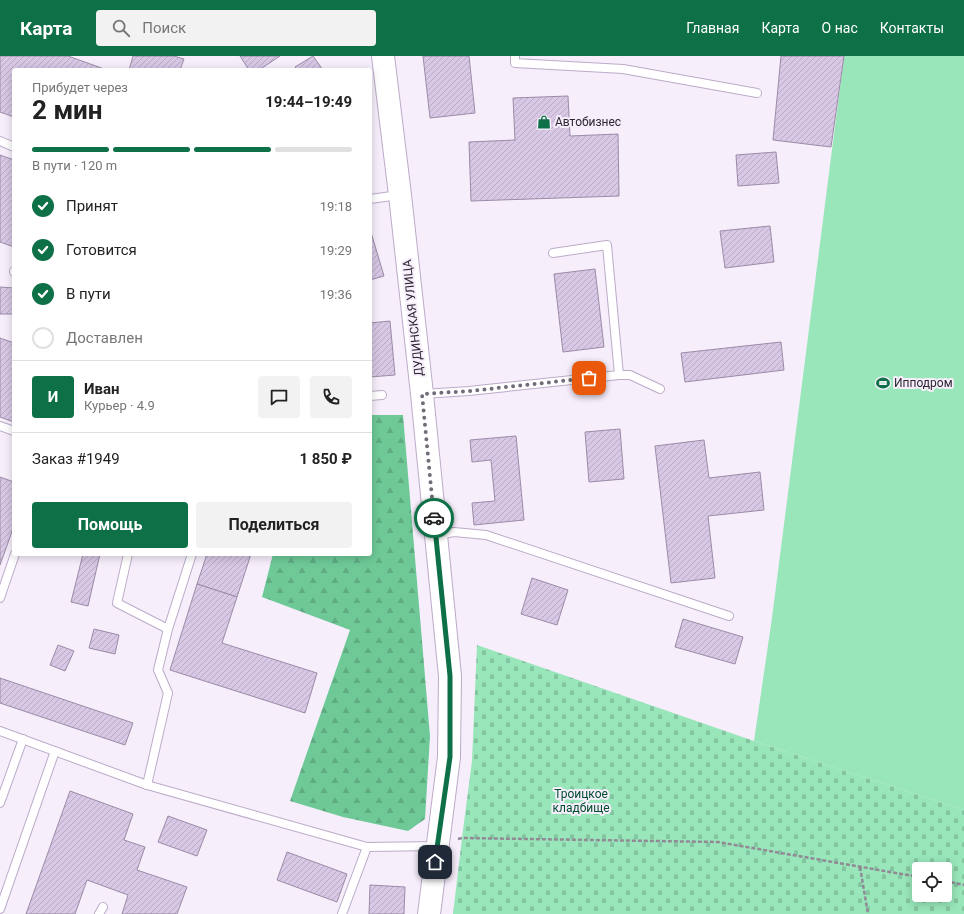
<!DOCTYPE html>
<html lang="ru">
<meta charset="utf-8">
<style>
body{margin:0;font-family:Roboto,sans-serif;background:#f2f2f2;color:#222;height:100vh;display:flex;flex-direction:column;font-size:15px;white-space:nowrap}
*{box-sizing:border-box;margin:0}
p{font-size:13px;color:#767676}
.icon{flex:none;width:22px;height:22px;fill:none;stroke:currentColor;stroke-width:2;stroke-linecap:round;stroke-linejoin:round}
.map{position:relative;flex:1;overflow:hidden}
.details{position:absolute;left:12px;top:12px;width:360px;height:488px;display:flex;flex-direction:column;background:#fff;border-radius:4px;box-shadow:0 2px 10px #0003}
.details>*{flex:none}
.fabs{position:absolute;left:912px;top:806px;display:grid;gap:8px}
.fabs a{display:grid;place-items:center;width:40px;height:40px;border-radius:4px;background:#fff;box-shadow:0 2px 10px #0003;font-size:20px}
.pin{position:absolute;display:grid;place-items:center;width:34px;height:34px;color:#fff;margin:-17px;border-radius:8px;box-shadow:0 2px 6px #0006}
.courier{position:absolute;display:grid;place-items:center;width:40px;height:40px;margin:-20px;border:3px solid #0e7047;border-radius:50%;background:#fff;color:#222;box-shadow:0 1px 5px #0007}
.head em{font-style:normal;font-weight:700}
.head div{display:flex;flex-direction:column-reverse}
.head{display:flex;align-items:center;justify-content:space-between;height:68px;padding:0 20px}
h1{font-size:26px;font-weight:700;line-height:30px}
.bar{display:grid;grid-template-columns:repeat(4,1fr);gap:6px 4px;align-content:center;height:48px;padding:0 20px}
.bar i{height:5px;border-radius:3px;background:#e0e0e0}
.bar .active{background:#0e7047}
.bar p{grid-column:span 4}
.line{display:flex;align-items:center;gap:10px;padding:0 20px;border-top:1px solid #e0e0e0}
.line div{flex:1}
.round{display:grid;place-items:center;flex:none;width:42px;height:42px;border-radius:4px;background:#f2f2f2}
ol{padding:0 20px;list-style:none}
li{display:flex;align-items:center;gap:12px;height:44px}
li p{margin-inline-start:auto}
li .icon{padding:4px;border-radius:50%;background:#0e7047;color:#fff;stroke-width:4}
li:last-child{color:#767676}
li i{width:22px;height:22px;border:2px solid #e0e0e0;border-radius:50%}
.primary-button{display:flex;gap:8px;margin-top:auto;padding:8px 20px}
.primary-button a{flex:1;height:46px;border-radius:4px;background:#0e7047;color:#fff;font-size:16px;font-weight:700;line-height:46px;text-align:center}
.primary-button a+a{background:#f2f2f2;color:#222}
header{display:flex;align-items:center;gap:24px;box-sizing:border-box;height:56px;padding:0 20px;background:#0e7047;color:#fff}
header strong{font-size:19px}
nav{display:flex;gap:22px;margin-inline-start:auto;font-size:14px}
.search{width:280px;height:36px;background:#f2f2f2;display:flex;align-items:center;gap:10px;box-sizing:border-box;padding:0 14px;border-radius:4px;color:#767676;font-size:15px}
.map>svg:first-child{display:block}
.grass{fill:#98e6b9}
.forest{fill:url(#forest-firs)}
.cemetery{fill:url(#cemetery-stones);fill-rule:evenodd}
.building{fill:url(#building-hatch);stroke:#9b8ba7}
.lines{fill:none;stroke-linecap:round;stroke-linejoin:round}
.lane-casing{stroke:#bcabc9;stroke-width:10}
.secondary-casing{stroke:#bcabc9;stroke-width:24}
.path{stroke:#918a96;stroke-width:2.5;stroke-dasharray:4 2;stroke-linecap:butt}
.lane{stroke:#fff;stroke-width:8}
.secondary{stroke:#fff;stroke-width:22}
.done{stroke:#736c78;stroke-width:4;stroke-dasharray:0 7.2}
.route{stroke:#0e7047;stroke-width:5}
.labels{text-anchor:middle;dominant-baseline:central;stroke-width:4;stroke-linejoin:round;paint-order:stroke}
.poi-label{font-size:12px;fill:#2c2631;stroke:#f6eefb;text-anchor:start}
.street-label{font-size:12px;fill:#2c2631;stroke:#f6eefb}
.park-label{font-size:12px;fill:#004d2d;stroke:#f6eefb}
</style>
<header>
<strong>Карта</strong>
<div class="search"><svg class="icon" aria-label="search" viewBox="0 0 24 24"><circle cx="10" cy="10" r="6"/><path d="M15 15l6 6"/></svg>Поиск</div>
<nav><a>Главная</a><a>Карта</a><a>О нас</a><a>Контакты</a></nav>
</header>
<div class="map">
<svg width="964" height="858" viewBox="0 0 964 858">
<defs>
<pattern id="forest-firs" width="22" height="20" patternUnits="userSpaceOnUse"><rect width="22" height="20" fill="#6ec997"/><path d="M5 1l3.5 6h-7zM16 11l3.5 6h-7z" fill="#5fac83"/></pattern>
<pattern id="cemetery-stones" width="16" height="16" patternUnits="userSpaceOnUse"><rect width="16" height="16" fill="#98e6b9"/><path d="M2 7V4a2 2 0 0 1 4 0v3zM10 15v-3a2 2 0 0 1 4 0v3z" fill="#83c5a0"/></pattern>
<pattern id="building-hatch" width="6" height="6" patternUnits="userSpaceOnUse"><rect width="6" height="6" fill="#d8c7e5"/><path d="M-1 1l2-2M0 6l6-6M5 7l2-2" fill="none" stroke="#baabc5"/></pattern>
</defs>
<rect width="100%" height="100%" fill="#f6eefb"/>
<path class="grass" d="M844,0H964V754L754,685L772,562Z"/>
<path class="forest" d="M370,359H403L430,680L425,763L408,775L343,761L290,745L350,574L262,541L273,498H370Z"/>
<path class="cemetery" d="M477,589L754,685L964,754V858H453L462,782L472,705ZM919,813H945V839H919Z"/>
<g class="building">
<path d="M0,0H68L107,14H14V61L0,56Z"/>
<path d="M133,0H174L184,3L180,14H129Z"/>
<path d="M240,0H280L259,14H249Z"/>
<path d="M313,0L323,14H297L295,11Z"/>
<path d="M423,0H469L475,57L430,62Z"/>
<path d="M781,0H844L831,91L773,84Z"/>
<path d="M568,40L570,80L618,78L619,140L471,145L469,86L515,84L513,42Z"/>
<path d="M776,96L779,127L738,130L736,99Z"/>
<path d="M0,99L14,104V191L0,186Z"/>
<path d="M770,170L774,206L725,212L720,175Z"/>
<path d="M370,173L384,220L370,224Z"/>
<path d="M595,213L604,291L563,296L554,218Z"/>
<path d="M0,231L14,232V258H0Z"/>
<path d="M390,265L395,319L370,321V267Z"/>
<path d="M0,282L14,287V366L0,361Z"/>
<path d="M781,286L784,314L685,326L681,297Z"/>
<path d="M620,373L624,423L589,426L585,376Z"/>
<path d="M516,380L524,464L474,469L472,447L495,445L491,404L472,406L470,384Z"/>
<path d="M704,384L709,422L760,416L764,454L708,460L715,522L671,527L655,390Z"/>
<path d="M0,421L14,426V470L0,509Z"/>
<path d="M83,498H100L88,550L71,546Z"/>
<path d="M207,498H251L237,541L197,528Z"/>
<path d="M532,522L568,534L557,569L521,558Z"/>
<path d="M197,528L237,541L222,587L317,617L305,657L170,614Z"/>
<path d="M683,563L743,581L735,608L675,591Z"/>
<path d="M94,573L119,579L115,598L89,592Z"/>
<path d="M58,589L74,595L65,615L50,609Z"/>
<path d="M0,622L133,667L125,689L0,647Z"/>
<path d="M70,735L133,758L124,784L145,791L137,814L187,831L177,858H122L128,839L87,824L75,858H26Z"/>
<path d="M168,760L207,774L197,800L158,786Z"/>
<path d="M287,796L347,818L337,846L277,824Z"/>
<path d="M370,829L405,831L404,858H369Z"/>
</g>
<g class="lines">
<g class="lane-casing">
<g id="lane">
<path d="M515,0V7L623,13L757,37"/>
<path d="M0,85L14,91"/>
<path d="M370,143L399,139"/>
<path d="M553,197L607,189L619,319"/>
<path d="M14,215V216"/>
<path d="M423,338L469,335L619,319H630L660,333"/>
<path d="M370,340L382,339"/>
<path d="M0,370L14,375"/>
<path d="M438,479L454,476L486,479L729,560"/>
<path d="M128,498L117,547L168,573"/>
<path d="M0,542L15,498"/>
<path d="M0,675L147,729L367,791L437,790"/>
<path d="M147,729L168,637L158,614L168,573L192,498"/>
<path d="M0,747L23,683"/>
<path d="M0,853L55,695"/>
<path d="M99,858L103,851"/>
<path d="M342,858L367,791"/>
</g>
</g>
<g class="secondary-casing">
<path id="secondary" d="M383,0L400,139L422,338L450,620L449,701L429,858"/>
</g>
<g class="path">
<path d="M458,783L462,782L718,786L919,821"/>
<path d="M860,811L868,858"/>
<path d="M945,825L964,829"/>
</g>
<use href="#lane" class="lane"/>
<use href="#secondary" class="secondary"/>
</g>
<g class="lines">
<path class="done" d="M434,462L422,338L470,335L589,322"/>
<path class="route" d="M434,462L450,620V701L435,806"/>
</g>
<defs>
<g id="shop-bare" transform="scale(1.08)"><path d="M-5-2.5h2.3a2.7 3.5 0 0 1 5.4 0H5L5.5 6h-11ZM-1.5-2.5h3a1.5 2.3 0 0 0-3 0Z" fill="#0e7047" stroke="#f6eefb" stroke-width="2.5" paint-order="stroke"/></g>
<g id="stadium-bare" transform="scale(1.08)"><path d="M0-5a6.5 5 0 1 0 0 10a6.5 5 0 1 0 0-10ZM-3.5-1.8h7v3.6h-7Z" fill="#0e7047" stroke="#f6eefb" stroke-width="2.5" paint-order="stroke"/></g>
</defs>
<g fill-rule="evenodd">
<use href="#shop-bare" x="544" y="66"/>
<use href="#stadium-bare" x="883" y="327"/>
</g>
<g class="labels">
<g class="poi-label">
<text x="555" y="66">Автобизнес</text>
<text x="894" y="327">Ипподром</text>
</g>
<g class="street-label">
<text transform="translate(413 262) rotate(-96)">ДУДИНСКАЯ УЛИЦА</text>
</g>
<g class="park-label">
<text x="581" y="738">Троицкое<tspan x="581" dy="14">кладбище</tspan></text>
</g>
</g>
</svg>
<div class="fabs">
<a><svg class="icon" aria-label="locate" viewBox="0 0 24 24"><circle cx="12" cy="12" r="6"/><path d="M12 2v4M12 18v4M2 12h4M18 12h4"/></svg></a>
</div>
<div class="pin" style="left:589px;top:322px;background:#ea580c"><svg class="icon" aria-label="bag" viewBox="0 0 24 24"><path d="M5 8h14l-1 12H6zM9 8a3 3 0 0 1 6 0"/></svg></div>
<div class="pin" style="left:435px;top:806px;background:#1f2937"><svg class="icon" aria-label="home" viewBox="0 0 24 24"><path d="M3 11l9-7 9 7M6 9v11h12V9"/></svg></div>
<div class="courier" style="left:434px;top:462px"><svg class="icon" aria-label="car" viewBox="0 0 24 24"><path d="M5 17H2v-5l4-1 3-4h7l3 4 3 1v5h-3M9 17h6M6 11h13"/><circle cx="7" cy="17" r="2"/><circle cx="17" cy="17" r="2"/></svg></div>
<section class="details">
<div class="head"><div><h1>2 мин</h1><p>Прибудет через</p></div><em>19:44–19:49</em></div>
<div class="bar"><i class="active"></i><i class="active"></i><i class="active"></i><i></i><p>В пути · 120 m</p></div>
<ol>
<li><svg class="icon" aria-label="check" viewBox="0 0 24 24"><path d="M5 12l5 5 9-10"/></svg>Принят<p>19:18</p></li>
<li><svg class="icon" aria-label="check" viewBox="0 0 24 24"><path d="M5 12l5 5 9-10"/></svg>Готовится<p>19:29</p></li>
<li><svg class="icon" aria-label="check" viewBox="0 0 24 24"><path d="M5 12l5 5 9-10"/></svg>В пути<p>19:36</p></li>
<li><i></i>Доставлен</li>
</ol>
<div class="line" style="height:72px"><b class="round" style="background:#0e7047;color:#fff">И</b><div><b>Иван</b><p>Курьер · 4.9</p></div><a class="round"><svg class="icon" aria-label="chat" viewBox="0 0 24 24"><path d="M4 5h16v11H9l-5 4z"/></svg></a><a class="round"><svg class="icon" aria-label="phone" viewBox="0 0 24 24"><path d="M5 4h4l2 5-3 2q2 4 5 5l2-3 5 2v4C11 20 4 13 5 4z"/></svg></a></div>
<div class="line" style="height:52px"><div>Заказ #1949</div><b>1 850 ₽</b></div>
<div class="primary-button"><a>Помощь</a><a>Поделиться</a></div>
</section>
</div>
